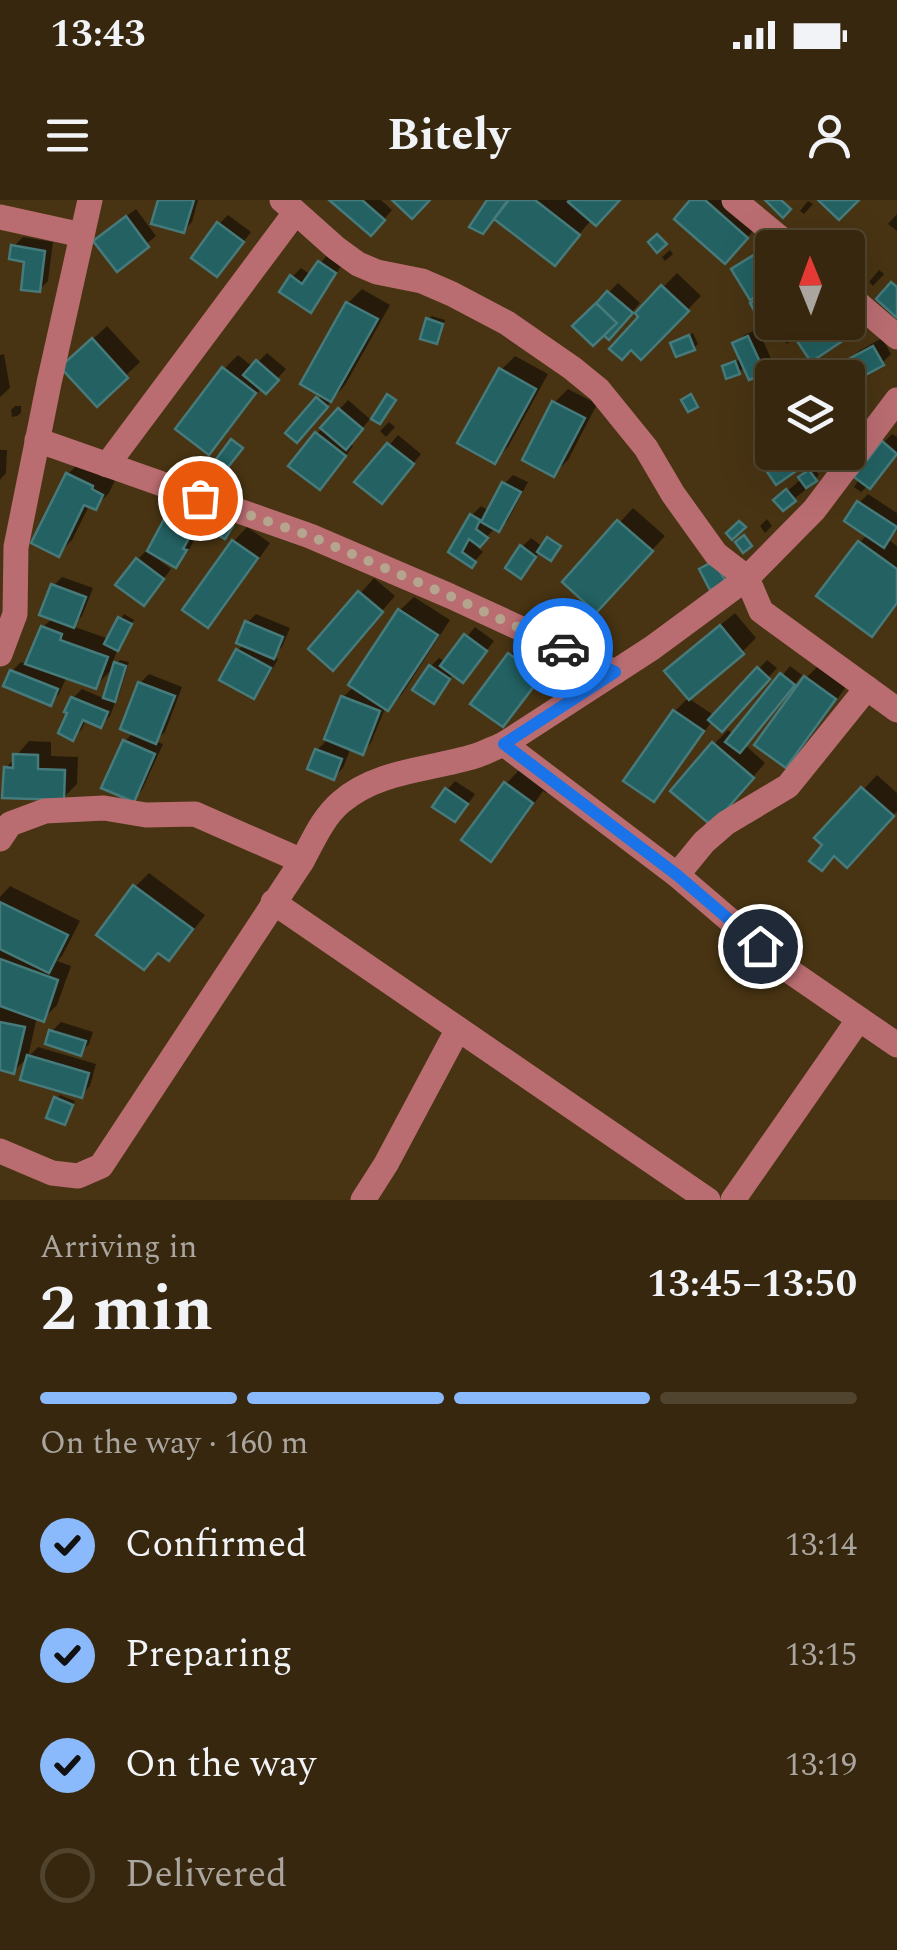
<!DOCTYPE html>
<meta charset="utf-8">
<style>
body{margin:0;font-family:Spectral,serif;background:#41331c;color:#f1f3f6;height:100vh;display:flex;flex-direction:column;font-size:38px;white-space:nowrap}
*{box-sizing:border-box;margin:0}
p{font-size:32px;color:#aaa59e}
.icon{flex:none;width:55px;height:55px;fill:none;stroke:currentColor;stroke-width:2;stroke-linecap:round;stroke-linejoin:round}
.map{position:relative;height:1000px;overflow:hidden}
.side{display:flex;flex-direction:column;background:#36270e;flex:1}
.side>*{flex:none}
.needle{width:65px;rotate:359deg}
.tools{position:absolute;left:755px;top:30px;display:grid;gap:20px}
.tools a{display:grid;place-items:center;width:110px;height:110px;border-radius:10px;background:#36270e;box-shadow:0 10px 40px #0002,0 0 0 2px #50442e;font-size:50px}
.pin{position:absolute;display:grid;place-items:center;width:85px;height:85px;color:#fff;margin:-42px;border:5px solid #fff;border-radius:50%;box-shadow:0 2px 10px #0007}
.courier{position:absolute;display:grid;place-items:center;width:100px;height:100px;margin:-50px;border:8px solid #1a73e8;border-radius:50%;background:#fff;color:#222;box-shadow:0 2px 12px #0007}
.overview em{font-style:normal;font-weight:700}
.overview div{display:flex;flex-direction:column-reverse}
.overview{display:flex;align-items:center;justify-content:space-between;height:170px;padding:0 40px}
h1{font-size:65px;font-weight:700;line-height:75px}
.bar{display:grid;grid-template-columns:repeat(4,1fr);gap:15px 10px;align-content:center;height:120px;padding:0 40px}
.bar i{height:12px;border-radius:8px;background:#50442e}
.bar .on{background:#8abafc}
.bar p{grid-column:span 4}
ol{padding:0 40px;list-style:none}
li{display:flex;align-items:center;gap:30px;height:110px}
li p{margin-inline-start:auto}
li .icon{padding:10px;border-radius:50%;background:#8abafc;color:#111;stroke-width:4}
li:last-child{color:#aaa59e}
li i{width:55px;height:55px;border:5px solid #50442e;border-radius:50%}
.status{display:flex;justify-content:space-between;align-items:center;height:70px;padding:0 50px;background:#36270e;direction:ltr}
.status svg{height:28px;fill:currentColor}
header{display:flex;justify-content:space-between;align-items:center;height:130px;padding:0 40px;background:#36270e;font-size:45px;font-weight:700}
.map>svg:first-child{display:block}
.shadow{fill:#0007}
.building{fill:#236162;stroke:#467a7b;stroke-width:2.5}
.lines{fill:none;stroke-linecap:round;stroke-linejoin:round}
.minor{stroke:#ba6d71;stroke-width:25}
.done{stroke:#b5a58e;stroke-width:10;stroke-dasharray:0 18}
.route{stroke:#1a73e8;stroke-width:12}
</style>
<div class="status"><b>13:43</b><svg viewBox="0 0 49 12"><path d="M0 12V9h3v3zM5 12V6h3v6zM10 12V3h3v9zM15 12V0h3v12zM26 1h20v11H26zM47 4h2v5h-2z"/></svg></div>
<header><svg class="icon" aria-label="menu" viewBox="0 0 24 24"><path d="M4 6h16M4 12h16M4 18h16"/></svg>Bitely<svg class="icon" aria-label="person" viewBox="0 0 24 24"><circle cx="12" cy="8" r="4"/><path d="M4 21q1-7 8-7t8 7"/></svg></header>
<div class="map">
<svg width="897" height="1000" viewBox="0 0 897 1000">
<rect width="100%" height="100%" fill="#483413"/>
<g class="shadow">
<path d="M161,0H198L192,22L183,31Z"/>
<path d="M333,0H381L392,10L380,24Z"/>
<path d="M490,0H566L570,3L573,0H618L592,19L555,63L496,17L483,31Z"/>
<path d="M694,0H735L760,23L739,47Z"/>
<path d="M808,1L813,4L804,14L800,11Z"/>
<path d="M136,9L156,36L117,68L105,32Z"/>
<path d="M897,14V31L888,24Z"/>
<path d="M228,15L251,32L226,65L219,24Z"/>
<path d="M852,34L857,39L848,50V48H840Z"/>
<path d="M23,37L53,42L48,81L39,90L27,60L14,46Z"/>
<path d="M670,50L673,54L665,61L662,57Z"/>
<path d="M328,54L343,63L319,101L310,109L292,77L301,68L311,75Z"/>
<path d="M879,70L884,74L873,86L869,82Z"/>
<path d="M677,73L701,96L641,157L642,116L638,113Z"/>
<path d="M618,83L640,103L618,128L576,126Z"/>
<path d="M362,89L390,105L345,185L306,230L289,232L323,194L303,183L348,103Z"/>
<path d="M432,116L445,120L440,138L436,141L428,119Z"/>
<path d="M848,117L854,127L845,136H796L787,144L782,135L803,122H848Z"/>
<path d="M107,126L140,162L97,203L77,154Z"/>
<path d="M758,129L772,161L763,170L745,166L739,172L725,167L742,158L735,144L744,135Z"/>
<path d="M693,133L698,144L694,148L673,143Z"/>
<path d="M882,138L891,154L882,163L850,160L859,151Z"/>
<path d="M267,153L286,169L266,191L262,187L223,238L209,251L224,169L238,155L253,167Z"/>
<path d="M4,154L10,188L0,197V155Z"/>
<path d="M515,156L548,174L508,247L494,261L501,170Z"/>
<path d="M806,169L811,178H791Z"/>
<path d="M568,189L597,204L568,260L554,274V203Z"/>
<path d="M856,194L863,204L856,210L855,207L848,214L856,225L848,234V201Z"/>
<path d="M348,200L370,219L350,243L353,246L328,278L317,234Z"/>
<path d="M15,206H21V213L17,216L12,217L11,210Z"/>
<path d="M389,222L395,227L386,237L380,231Z"/>
<path d="M892,234L897,237V253L879,276L861,292L854,287L884,242Z"/>
<path d="M398,235L421,254L390,292L358,282Z"/>
<path d="M772,242V252H813L801,265L777,281L759,255Z"/>
<path d="M0,250H7L6,273L0,280Z"/>
<path d="M82,260L115,280L109,293L95,307L90,304L72,340L58,354L68,274Z"/>
<path d="M814,268L819,275L804,291L794,299L777,300Z"/>
<path d="M513,275L528,282L508,320L499,329L496,327L477,347L483,352L471,365L451,351L472,315L481,306L489,311L504,284Z"/>
<path d="M868,294L897,313V330L889,340L897,346V404L872,434L860,342L868,334L859,303Z"/>
<path d="M180,302L204,314L190,339L194,341L185,356L176,365L157,354L155,357L171,369L152,394L137,360L146,351L149,353L172,311Z"/>
<path d="M633,308L665,336L610,396L565,382Z"/>
<path d="M767,319L772,326L765,333L760,326Z"/>
<path d="M247,327L270,343L222,411L208,425L234,341Z"/>
<path d="M531,338L543,347L521,376L522,347Z"/>
<path d="M62,377L93,388L82,416L72,426L109,439L124,414L134,420L118,448L110,470L120,460L129,462L119,495L112,502L115,503L110,516L101,525L86,519L82,529L73,538V498L82,489L105,499L115,466L95,487L67,476L59,494L50,503L12,471L21,462L28,465L43,427L53,418V386Z"/>
<path d="M374,378L395,396L346,453L311,449Z"/>
<path d="M414,397L450,420L402,494L388,508L386,506L371,543L362,552L351,547L343,568L334,577L317,550L329,538L343,497L355,486L400,410Z"/>
<path d="M735,413L756,438L742,452L681,457Z"/>
<path d="M256,414L290,428L282,447L273,456L278,459L262,487L253,496L222,479L238,450L244,444L247,423Z"/>
<path d="M475,427L494,441L471,470L454,473L434,500L430,467L439,458L446,462Z"/>
<path d="M524,441L553,462L517,510L503,524L510,455Z"/>
<path d="M767,460L777,468L721,529L712,521L667,585L654,599L675,511L688,498L715,516Z"/>
<path d="M820,464L848,484L800,551L786,564L758,544L806,478Z"/>
<path d="M790,466L802,475L745,545L765,563L725,609L714,544L728,530L734,535Z"/>
<path d="M149,474L182,487L165,532L155,541L163,544L142,590L134,599L125,541L134,532L140,483Z"/>
<path d="M29,541L51,542V556L78,557L77,584L63,598L6,568Z"/>
<path d="M519,570L557,580L546,593L543,591L505,645L491,659L506,584Z"/>
<path d="M877,575L897,593V611L861,651L836,654L822,668L825,645L818,638Z"/>
<path d="M455,581L475,594L464,610L447,590Z"/>
<path d="M149,673L205,715L183,744L169,758L159,751L135,687Z"/>
<path d="M10,686L80,721L62,756L57,761L71,766L57,805L43,819L37,817L28,857L14,871L0,868V697Z"/>
<path d="M61,822L93,832L89,844L80,853L52,831Z"/>
<path d="M38,847L96,864L90,886L81,895L29,856Z"/>
<path d="M60,895L75,901L64,922L56,899Z"/>
</g>
<g class="building">
<path d="M158,0H194L184,33L151,24Z"/>
<path d="M329,0H362L385,20L371,36Z"/>
<path d="M392,0H430L412,19Z"/>
<path d="M487,0H508L483,34L469,27Z"/>
<path d="M509,0H535L580,35L555,66L494,19Z"/>
<path d="M570,0H620L596,26L568,2Z"/>
<path d="M690,0H705L748,38L725,64L674,19Z"/>
<path d="M765,0H781L791,9L783,18Z"/>
<path d="M818,0H859L839,20Z"/>
<path d="M126,16L149,47L117,72L93,41Z"/>
<path d="M217,22L244,42L217,77L191,58Z"/>
<path d="M657,34L667,44L657,53L648,42Z"/>
<path d="M773,43L772,87L750,100L731,69Z"/>
<path d="M11,45L45,51L40,92L21,90L24,62L9,59Z"/>
<path d="M853,50L862,57L851,70L848,67V57Z"/>
<path d="M318,61L336,73L311,113L279,92L290,75L302,84Z"/>
<path d="M891,82L897,87V118L876,99Z"/>
<path d="M661,85L689,111L641,160L631,150L622,160L609,149L638,117L635,113Z"/>
<path d="M607,91L633,113L609,140L583,118Z"/>
<path d="M772,92V122H776L764,129L750,103Z"/>
<path d="M346,102L378,119L331,202L300,184Z"/>
<path d="M596,103L617,123L593,146L572,126Z"/>
<path d="M426,118L443,124L437,144L420,139Z"/>
<path d="M798,122H836L847,138L811,162L789,129Z"/>
<path d="M689,135L695,150L676,157L670,143Z"/>
<path d="M748,136L765,173L749,180L732,143Z"/>
<path d="M92,138L128,178L97,207L60,167Z"/>
<path d="M873,146L884,165L858,179L847,160Z"/>
<path d="M256,160L279,180L266,194L243,175Z"/>
<path d="M735,161L740,174L726,179L722,166Z"/>
<path d="M222,167L256,193L209,255L175,229Z"/>
<path d="M499,168L536,189L495,264L457,243Z"/>
<path d="M772,190V217L760,197Z"/>
<path d="M387,194L396,200L380,224L371,219Z"/>
<path d="M691,194L698,207L688,212L681,200Z"/>
<path d="M316,197L328,207L297,243L285,233Z"/>
<path d="M552,201L585,218L554,277L522,260Z"/>
<path d="M338,208L363,229L346,250L320,228Z"/>
<path d="M315,232L346,256L320,290L288,266Z"/>
<path d="M231,239L243,248L225,271L214,262Z"/>
<path d="M882,241L897,254L870,289L854,277Z"/>
<path d="M387,243L414,264L382,304L354,282Z"/>
<path d="M772,243V252H792L802,267L776,285L755,254Z"/>
<path d="M809,270L817,281L806,288L798,277Z"/>
<path d="M66,273L93,286L92,289L103,295L96,310L84,305L59,357L31,343Z"/>
<path d="M502,282L521,292L499,332L481,322Z"/>
<path d="M786,289L796,301L783,311L773,300Z"/>
<path d="M857,301L897,327L884,348L844,321Z"/>
<path d="M169,310L197,324L183,349L187,350L176,368L147,351Z"/>
<path d="M470,314L480,320L476,329L488,338L480,347L469,339L462,352L476,362L472,368L448,352Z"/>
<path d="M221,319L233,326L225,339L213,332Z"/>
<path d="M617,320L653,351L596,413L562,382Z"/>
<path d="M739,321L746,327L732,340L726,333Z"/>
<path d="M744,335L752,346L743,353L735,342Z"/>
<path d="M547,337L561,346L551,361L537,352Z"/>
<path d="M232,340L258,358L208,428L182,410Z"/>
<path d="M858,341L897,369V403L872,437L816,396Z"/>
<path d="M520,345L536,357L521,379L505,368Z"/>
<path d="M136,358L164,379L144,406L115,385Z"/>
<path d="M714,361L726,382L710,390L699,369Z"/>
<path d="M51,384L86,397L74,428L39,415Z"/>
<path d="M358,391L383,412L333,471L308,449Z"/>
<path d="M398,409L438,435L388,511L348,485Z"/>
<path d="M118,417L132,424L118,451L104,444Z"/>
<path d="M245,421L283,437L274,459L236,443Z"/>
<path d="M720,425L744,454L689,500L664,471Z"/>
<path d="M41,426L62,434L60,440L108,457L96,489L25,464Z"/>
<path d="M464,434L487,451L463,483L440,466Z"/>
<path d="M236,449L271,468L254,499L219,480Z"/>
<path d="M508,453L541,477L503,527L470,504Z"/>
<path d="M114,462L126,466L115,502L103,498Z"/>
<path d="M429,465L450,479L434,504L412,490Z"/>
<path d="M757,467L770,479L722,532L708,520Z"/>
<path d="M10,470L58,489L51,506L3,486Z"/>
<path d="M780,473L795,485L740,553L725,542Z"/>
<path d="M804,476L836,499L786,568L754,545Z"/>
<path d="M138,482L175,496L156,544L120,529Z"/>
<path d="M341,496L380,511L363,555L324,539Z"/>
<path d="M71,497L108,512L101,528L83,520L73,541L58,533L67,513L64,512Z"/>
<path d="M673,510L704,531L654,602L623,581Z"/>
<path d="M123,540L155,554L134,602L101,588Z"/>
<path d="M712,542L754,578L712,626L670,591Z"/>
<path d="M315,549L342,559L334,580L307,569Z"/>
<path d="M13,554L38,555V569L65,570L64,600L2,598L4,567L13,568Z"/>
<path d="M504,582L533,603L491,662L461,640Z"/>
<path d="M861,587L894,616L847,668L834,656L822,671L809,661L822,645L814,638Z"/>
<path d="M445,588L468,604L455,622L432,607Z"/>
<path d="M133,685L193,729L169,761L158,753L144,770L96,735Z"/>
<path d="M0,702L68,735L49,773L0,749Z"/>
<path d="M0,759L58,780L44,822L0,806Z"/>
<path d="M0,822L25,827L14,874L0,870Z"/>
<path d="M49,830L86,841L81,856L45,844Z"/>
<path d="M27,855L89,873L82,898L20,880Z"/>
<path d="M54,897L73,905L65,925L46,918Z"/>
</g>
<g class="lines">
<g class="minor">
<path d="M282,0L336,48L358,64L377,72L422,81L452,94L507,123L572,168L599,190L646,248L673,294L716,354L747,378L761,411L897,510"/>
<path d="M734,0L792,48"/>
<path d="M0,17L82,35"/>
<path d="M848,95L897,137"/>
<path d="M37,240L310,336L450,396L615,472"/>
<path d="M107,265L295,13"/>
<path d="M0,454L15,414L16,347L49,183L90,0"/>
<path d="M504,544L677,675L788,770L897,845"/>
<path d="M0,639L10,624L45,611L104,608L146,615L195,614L302,661"/>
<path d="M677,675L704,642L726,623L788,586L867,488"/>
<path d="M273,702L708,1000"/>
<path d="M0,951L52,973L78,976L101,966L302,661C313,641 323,617 341,602C378,570 430,570 475,556C485,553 494,548 504,544L652,448L747,378L814,310L897,200"/>
<path d="M363,1000L386,964L458,829"/>
<path d="M733,1000L859,819"/>
</g>
</g>
<g class="lines">
<path class="done" d="M200,298L310,336L450,396L563,448"/>
<path class="route" d="M563,448L615,472L504,544L677,675L760,746"/>
</g>
</svg>
<div class="tools">
<a><svg class="needle" viewBox="-14 -14 28 28"><path d="M0-13l5 13h-10z" fill="#e53935"/><path d="M0 13l5-13h-10z" fill="#aaa59e"/></svg></a>
<a><svg class="icon" aria-label="layers" viewBox="0 0 24 24"><path d="M12 4l9 5-9 5-9-5zM3 14l9 5 9-5"/></svg></a>
</div>
<div class="pin" style="left:200px;top:298px;background:#ea580c"><svg class="icon" aria-label="bag" viewBox="0 0 24 24"><path d="M5 8h14l-1 12H6zM9 8a3 3 0 0 1 6 0"/></svg></div>
<div class="pin" style="left:760px;top:746px;background:#1f2937"><svg class="icon" aria-label="home" viewBox="0 0 24 24"><path d="M3 11l9-7 9 7M6 9v11h12V9"/></svg></div>
<div class="courier" style="left:563px;top:448px"><svg class="icon" aria-label="car" viewBox="0 0 24 24"><path d="M5 17H2v-5l4-1 3-4h7l3 4 3 1v5h-3M9 17h6M6 11h13"/><circle cx="7" cy="17" r="2"/><circle cx="17" cy="17" r="2"/></svg></div>
</div>
<section class="side">
<div class="overview"><div><h1>2 min</h1><p>Arriving in</p></div><em>13:45–13:50</em></div>
<div class="bar"><i class="on"></i><i class="on"></i><i class="on"></i><i></i><p>On the way · 160 m</p></div>
<ol>
<li><svg class="icon" aria-label="check" viewBox="0 0 24 24"><path d="M5 12l5 5 9-10"/></svg>Confirmed<p>13:14</p></li>
<li><svg class="icon" aria-label="check" viewBox="0 0 24 24"><path d="M5 12l5 5 9-10"/></svg>Preparing<p>13:15</p></li>
<li><svg class="icon" aria-label="check" viewBox="0 0 24 24"><path d="M5 12l5 5 9-10"/></svg>On the way<p>13:19</p></li>
<li><i></i>Delivered</li>
</ol>
</section>
